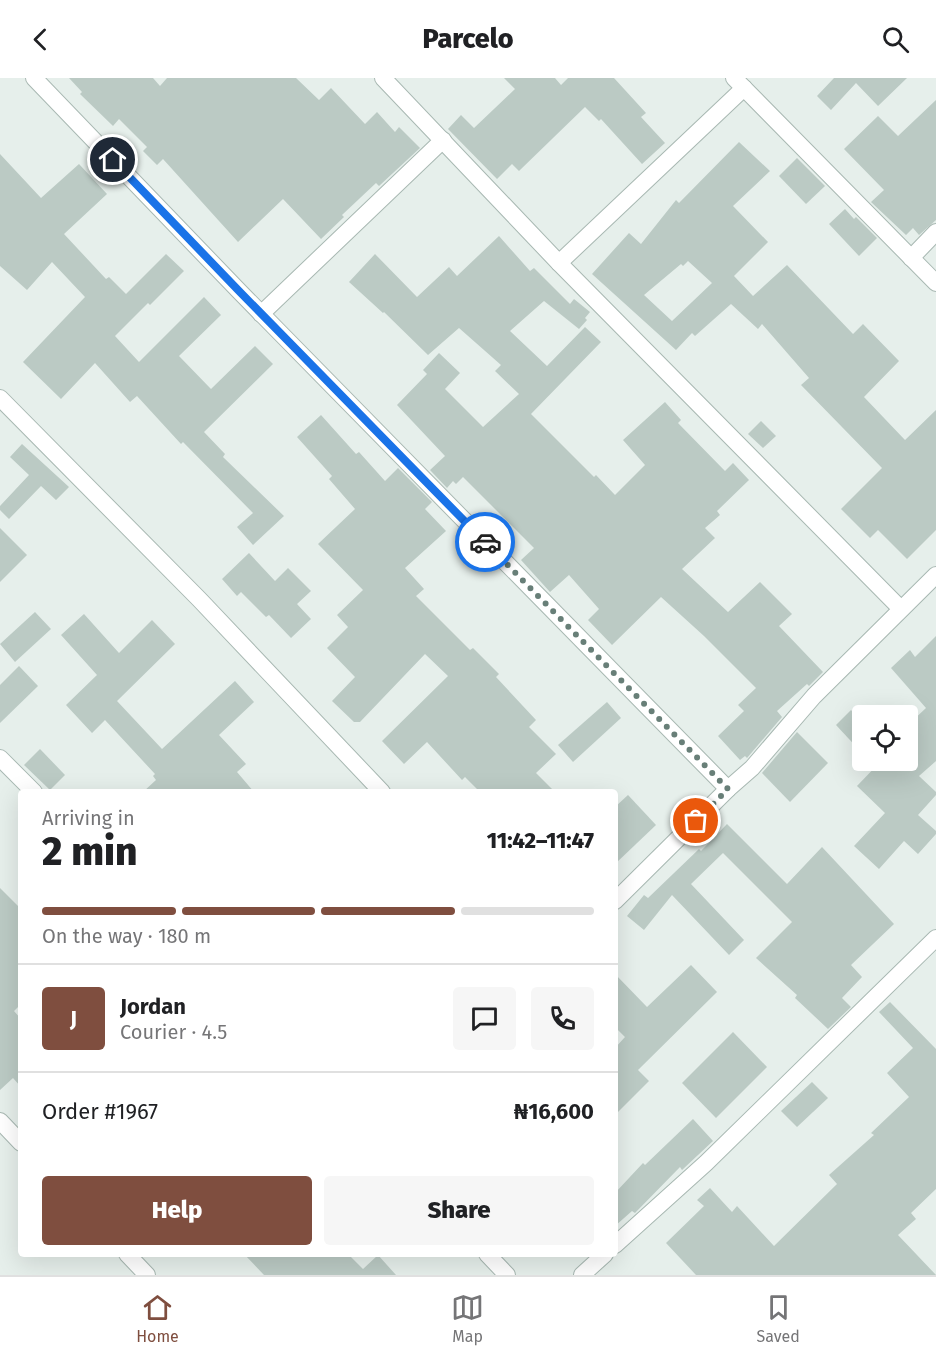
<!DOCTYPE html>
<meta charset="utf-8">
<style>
body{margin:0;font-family:"Fira Sans",sans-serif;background:#f6f6f6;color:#202124;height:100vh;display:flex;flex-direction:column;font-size:22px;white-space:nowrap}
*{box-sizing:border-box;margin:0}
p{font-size:20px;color:#757577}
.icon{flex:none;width:33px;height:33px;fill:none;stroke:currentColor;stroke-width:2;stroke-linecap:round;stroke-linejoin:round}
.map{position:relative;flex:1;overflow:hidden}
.drawer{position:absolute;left:18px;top:711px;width:600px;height:468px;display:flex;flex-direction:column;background:#fff;border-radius:6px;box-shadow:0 6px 24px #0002}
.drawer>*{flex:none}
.fabs{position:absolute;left:852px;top:627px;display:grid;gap:12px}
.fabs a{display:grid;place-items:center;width:66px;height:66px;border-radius:6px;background:#fff;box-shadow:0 6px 24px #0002;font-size:30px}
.pin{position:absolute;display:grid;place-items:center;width:51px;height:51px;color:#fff;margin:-26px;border:3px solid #fff;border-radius:50%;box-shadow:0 2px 6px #0007}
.courier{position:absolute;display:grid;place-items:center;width:60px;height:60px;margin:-30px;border:4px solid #1a73e8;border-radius:50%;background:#fff;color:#222;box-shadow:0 2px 8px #0007}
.headline em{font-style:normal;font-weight:800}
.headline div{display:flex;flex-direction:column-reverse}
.headline{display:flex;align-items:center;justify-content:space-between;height:102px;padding:0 24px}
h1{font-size:39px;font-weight:800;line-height:45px}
.bar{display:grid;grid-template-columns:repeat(4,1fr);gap:9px 6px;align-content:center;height:72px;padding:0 24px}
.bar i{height:8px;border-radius:4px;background:#e0e0e0}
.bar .active{background:#7f4e3f}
.bar p{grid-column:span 4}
.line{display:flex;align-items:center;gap:15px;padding:0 24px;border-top:2px solid #e0e0e0}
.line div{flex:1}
.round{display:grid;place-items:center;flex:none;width:63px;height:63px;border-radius:6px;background:#f6f6f6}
.button{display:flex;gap:12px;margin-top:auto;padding:12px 24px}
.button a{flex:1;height:69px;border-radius:6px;background:#7f4e3f;color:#fff;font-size:24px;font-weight:800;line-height:69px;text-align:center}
.button a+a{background:#f6f6f6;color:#202124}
header{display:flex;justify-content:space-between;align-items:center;height:78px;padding:0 24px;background:#fff;font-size:27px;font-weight:800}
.menu{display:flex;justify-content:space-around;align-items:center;height:84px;border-top:2px solid #e0e0e0;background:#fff;font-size:16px;color:#757577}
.menu a{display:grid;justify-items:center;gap:3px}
.menu .active{color:#7f4e3f}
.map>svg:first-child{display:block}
.building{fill:#bbcac4;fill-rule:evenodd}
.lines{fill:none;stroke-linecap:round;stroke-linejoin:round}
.minor-casing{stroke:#a8b8b2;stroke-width:18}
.minor{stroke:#fff;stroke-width:16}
.done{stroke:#687f78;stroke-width:6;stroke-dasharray:0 10.8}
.route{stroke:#1a73e8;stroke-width:8}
</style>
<header><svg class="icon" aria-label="back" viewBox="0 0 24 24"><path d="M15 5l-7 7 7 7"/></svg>Parcelo<svg class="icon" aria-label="search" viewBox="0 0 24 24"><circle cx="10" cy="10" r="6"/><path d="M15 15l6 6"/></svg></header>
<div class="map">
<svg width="936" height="1197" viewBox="0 0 936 1197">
<rect width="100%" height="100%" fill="#e6efeb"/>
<g class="building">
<path d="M69,0H153L160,8L167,0H296L319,22L331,10L365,46L377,34L395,54L399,49L420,70L379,108L376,105L342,137L344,139L321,161L283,121L238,164L163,81L157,87L143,73L147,69L119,41L113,48L80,16L82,14Z"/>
<path d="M504,0H555L561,7L568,0H614L646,35L641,39L665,65L642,86L601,41L599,43L585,29L519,93L512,86L497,101L448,51L461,37L474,50L515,11Z"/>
<path d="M834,0H907L878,28L856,5L831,32L817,18Z"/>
<path d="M936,22V142L919,157L913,150L906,157L871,124L884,112L844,71L878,38L898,58Z"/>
<path d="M739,64L770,93L733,128L768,164L734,198L753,218L787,187L853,256L863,246L899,283L864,319L905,362L936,332V452L907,481L878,452L870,460L841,431L882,390L801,307L809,300L762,246L758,251L731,226L695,258L692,255L676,272L592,196L629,155L641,166L676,122L679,125ZM688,183L712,205L672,243L644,217L681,186L683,188Z"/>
<path d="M0,76L41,120L79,86L107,116L64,156L106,201L109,199L126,216L166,176L184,193L150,227L148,225L115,258L139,284L204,219L221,237L179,278L211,311L255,268L273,286L204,354L225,376L223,379L284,438L253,467L237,449L253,435L183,364L181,366L137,318L130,324L95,285L61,321L23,284L85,219L52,184L27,212L0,188Z"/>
<path d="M797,80L825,108L806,126L779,98Z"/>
<path d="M845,131L854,141L856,139L877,160L859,178L829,146Z"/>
<path d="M499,158L530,193L534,190L570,226L574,221L590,234L585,240L587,242L579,251L544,223L510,253L547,288L585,249L601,264L531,336L594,399L596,397L615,417L645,387L623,362L665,324L681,342L678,345L725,393L733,385L749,402L717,433L720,437L705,450L715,460L682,491L728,534L760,504L792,536L779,548L823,594L809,608L807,606L777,633L782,639L747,680L745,678L740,682L718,658L744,633L738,627L756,610L704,558L661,519L612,567L588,542L599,531L569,497L550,514L521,482L534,470L463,399L456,406L453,403L447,410L430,392L445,378L397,327L427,296L423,292L439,275L460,295L445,311L483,349L519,316L495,293L501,287L459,250L428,277L384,234L383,235L349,204L375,176L417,219L449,189L457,198Z"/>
<path d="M321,337L356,376L359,374L385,403L398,390L432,424L425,431L446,453L405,490L424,511L416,518L470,572L473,570L499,596L496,599L536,642L529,649L556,676L536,695L555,714H480L465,699L462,702L427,664L404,686L382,663L448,598L425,576L360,644H354L332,623L355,599L327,570L348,549L337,537L363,512L318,466L355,431L329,401L332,398L297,359Z"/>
<path d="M761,343L776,358L763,370L748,356Z"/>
<path d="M22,366L69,409L56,422L41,408L9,441L0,432V428L29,397L10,379Z"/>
<path d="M0,450L27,477L0,504Z"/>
<path d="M249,475L275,503L288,490L311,513L297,526L311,541L291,560L269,537L266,539L241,514L237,518L222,501Z"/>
<path d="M35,534L51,551L15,584L0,566Z"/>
<path d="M84,536L119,575L152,542L175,566L117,623L162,671L235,603L254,624L219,657L246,686L237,694L254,714H143L156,702L153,698L155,696L105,642L92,655L66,627L97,597L61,557Z"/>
<path d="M936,558V683L919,698L936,714V717L918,737L936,753V756L918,776L904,763L879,791L854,768L885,735L857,708L882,682H908V647L926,630L891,590L910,572L915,579Z"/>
<path d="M19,588L38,608L0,645V607Z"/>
<path d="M607,624L621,640L573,684L558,667Z"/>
<path d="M851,632L862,644V675L836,647Z"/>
<path d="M797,654L828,685L790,724L762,695Z"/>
<path d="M40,671L65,697L50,712L24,687Z"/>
<path d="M628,717L656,747L615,786V729Z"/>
<path d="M727,746L787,806L822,769L894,846L851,887L862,899L842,920L851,929L828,951L795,920L797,917L756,880L792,844L723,775L691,806L744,862L729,877L672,817L644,852L627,838L644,817L648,820L699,771L701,773Z"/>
<path d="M0,810L21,831V926L14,933L21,941V1009L13,1000L0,1012Z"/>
<path d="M691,887L717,914L638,992L649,1003L615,1037V970L625,959L615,949V896L647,929Z"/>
<path d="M890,924L936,971V1111L911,1135L916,1141L898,1157L936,1197H696L666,1165L704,1128L697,1122L710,1110L732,1134L737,1128L774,1168L837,1106L829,1097L874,1057L871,1055L909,1019L887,995L913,970L879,934Z"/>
<path d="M733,954L767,989L716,1040L682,1005Z"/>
<path d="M812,1004L828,1020L797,1049L781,1033Z"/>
<path d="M693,1041L713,1063L682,1092L680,1089L635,1135L632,1133L615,1148V1115L643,1085L645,1087Z"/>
<path d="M244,1176H348L363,1191L378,1177L396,1197H264Z"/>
</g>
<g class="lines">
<g class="minor-casing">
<g id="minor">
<path d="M34,0L239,213L728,711"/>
<path d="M383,0L559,185L901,531"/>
<path d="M734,0L936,205"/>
<path d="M911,180L936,154"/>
<path d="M559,185L744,10"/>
<path d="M261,236L443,62"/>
<path d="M0,320L199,521L382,714"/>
<path d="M0,680L34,714"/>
<path d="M615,823L728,711L752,690L814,618L936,497"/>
<path d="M0,1043L21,1065"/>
<path d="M615,1167L706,1085L936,860"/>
<path d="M127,1176L147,1197"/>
<path d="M487,1176L507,1197"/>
<path d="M582,1197L605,1176"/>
</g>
</g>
<use href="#minor" class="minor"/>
</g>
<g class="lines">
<path class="done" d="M485,464L728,711L696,743"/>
<path class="route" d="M113,82L239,213L485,464"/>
</g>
</svg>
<div class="fabs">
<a><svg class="icon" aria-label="locate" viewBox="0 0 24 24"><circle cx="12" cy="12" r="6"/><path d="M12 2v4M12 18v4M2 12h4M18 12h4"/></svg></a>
</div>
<div class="pin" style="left:696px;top:743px;background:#ea580c"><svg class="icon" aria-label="bag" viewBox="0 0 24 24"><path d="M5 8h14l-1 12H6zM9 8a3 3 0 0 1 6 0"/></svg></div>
<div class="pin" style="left:113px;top:82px;background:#1f2937"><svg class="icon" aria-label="home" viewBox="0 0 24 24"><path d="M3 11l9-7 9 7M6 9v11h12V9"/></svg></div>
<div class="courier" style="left:485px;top:464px"><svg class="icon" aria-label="car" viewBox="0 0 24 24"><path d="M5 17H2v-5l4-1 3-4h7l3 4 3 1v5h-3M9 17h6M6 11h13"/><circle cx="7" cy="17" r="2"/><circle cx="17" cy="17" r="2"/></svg></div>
<section class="drawer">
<div class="headline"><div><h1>2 min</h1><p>Arriving in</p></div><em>11:42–11:47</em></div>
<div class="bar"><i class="active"></i><i class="active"></i><i class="active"></i><i></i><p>On the way · 180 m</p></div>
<div class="line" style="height:108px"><b class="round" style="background:#7f4e3f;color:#fff">J</b><div><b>Jordan</b><p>Courier · 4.5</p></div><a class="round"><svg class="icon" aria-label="chat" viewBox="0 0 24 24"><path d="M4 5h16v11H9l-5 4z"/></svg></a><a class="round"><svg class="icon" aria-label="phone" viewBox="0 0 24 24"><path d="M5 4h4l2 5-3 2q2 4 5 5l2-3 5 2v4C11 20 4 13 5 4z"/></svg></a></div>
<div class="line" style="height:78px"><div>Order #1967</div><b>₦16,600</b></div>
<div class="button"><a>Help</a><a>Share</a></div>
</section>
</div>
<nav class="menu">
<a class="active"><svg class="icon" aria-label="home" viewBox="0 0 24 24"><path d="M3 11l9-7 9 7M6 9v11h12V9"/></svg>Home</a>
<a><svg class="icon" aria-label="map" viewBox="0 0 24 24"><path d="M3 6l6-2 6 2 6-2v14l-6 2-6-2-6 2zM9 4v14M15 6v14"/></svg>Map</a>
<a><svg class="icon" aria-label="saved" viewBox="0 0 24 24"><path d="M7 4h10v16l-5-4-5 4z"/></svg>Saved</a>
</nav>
